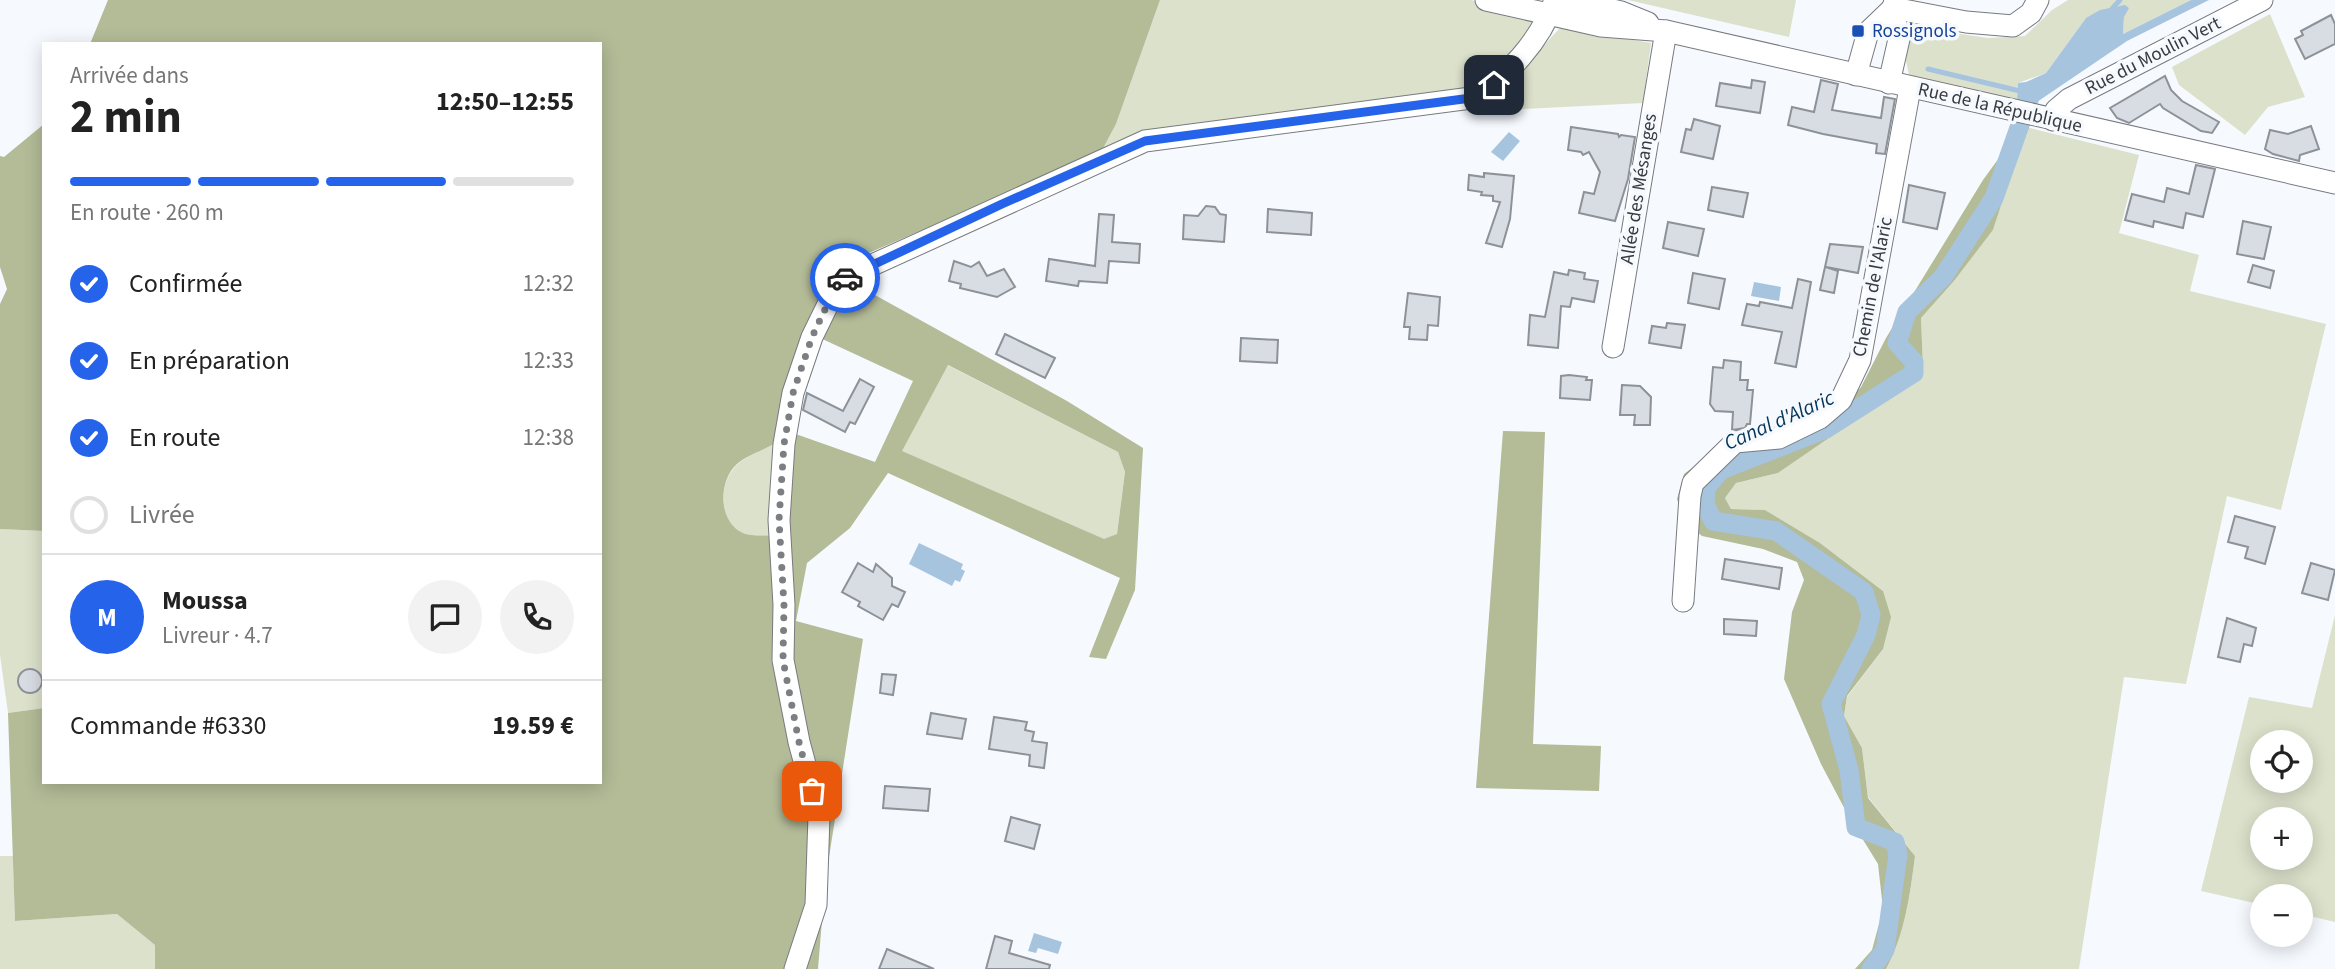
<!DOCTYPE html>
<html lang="fr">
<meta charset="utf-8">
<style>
body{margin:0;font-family:"Source Sans 3",sans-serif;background:#f2f2f2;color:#222;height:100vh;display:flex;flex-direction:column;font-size:26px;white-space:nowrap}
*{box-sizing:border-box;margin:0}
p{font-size:23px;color:#767676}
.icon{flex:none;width:38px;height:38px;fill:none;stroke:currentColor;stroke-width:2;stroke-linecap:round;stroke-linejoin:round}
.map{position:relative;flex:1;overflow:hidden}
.drawer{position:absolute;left:42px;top:42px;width:560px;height:742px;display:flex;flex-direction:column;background:#fff;border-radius:0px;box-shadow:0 4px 18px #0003}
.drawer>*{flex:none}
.fabs{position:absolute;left:2250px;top:730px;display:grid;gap:14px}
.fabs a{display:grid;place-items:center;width:63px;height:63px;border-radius:50%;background:#fff;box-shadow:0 4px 18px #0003;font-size:35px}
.pin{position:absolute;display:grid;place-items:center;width:60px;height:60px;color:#fff;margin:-30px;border-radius:14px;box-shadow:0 4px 10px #0006}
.courier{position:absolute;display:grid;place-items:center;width:70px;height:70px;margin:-35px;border:5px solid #2563eb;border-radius:50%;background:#fff;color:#222;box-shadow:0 2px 9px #0007}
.head em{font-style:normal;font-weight:700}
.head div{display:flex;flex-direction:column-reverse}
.head{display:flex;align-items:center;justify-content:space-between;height:119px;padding:0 28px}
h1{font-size:46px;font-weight:700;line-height:52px}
.bar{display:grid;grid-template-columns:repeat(4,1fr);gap:10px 7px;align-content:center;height:84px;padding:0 28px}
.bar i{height:9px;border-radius:5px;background:#e0e0e0}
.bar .selected{background:#2563eb}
.bar p{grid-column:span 4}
.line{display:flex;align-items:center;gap:18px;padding:0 28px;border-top:2px solid #e0e0e0}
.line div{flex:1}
.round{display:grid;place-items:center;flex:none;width:74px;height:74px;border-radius:37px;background:#f2f2f2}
ol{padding:0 28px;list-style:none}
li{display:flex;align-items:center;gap:21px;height:77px}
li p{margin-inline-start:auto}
li .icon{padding:7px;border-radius:50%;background:#2563eb;color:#fff;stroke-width:4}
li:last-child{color:#767676}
li i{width:38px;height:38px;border:4px solid #e0e0e0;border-radius:50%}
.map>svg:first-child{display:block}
.green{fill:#dce1cb;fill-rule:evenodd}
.forest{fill:#b3bb97;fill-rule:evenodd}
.water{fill:#a7c4df}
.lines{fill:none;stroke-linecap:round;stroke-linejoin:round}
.stream{stroke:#a7c4df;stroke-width:5}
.canal{stroke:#a7c4df;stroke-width:19}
.building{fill:#d8dce3;stroke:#8d9298;stroke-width:2}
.minor-casing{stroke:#777b81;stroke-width:23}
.minor{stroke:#fff;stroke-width:21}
.done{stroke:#7b7e82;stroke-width:7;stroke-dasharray:0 12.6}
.route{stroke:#2563eb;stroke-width:9}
.transit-dot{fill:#1a4fb4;stroke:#f6faff;stroke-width:2.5}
.labels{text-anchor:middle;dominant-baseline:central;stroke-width:7;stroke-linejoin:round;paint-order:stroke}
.transit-label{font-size:19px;fill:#164399;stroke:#f6faff;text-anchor:start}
.street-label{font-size:19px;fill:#393b3e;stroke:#f6faff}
.water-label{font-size:21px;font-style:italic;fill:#043559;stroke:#f6faff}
</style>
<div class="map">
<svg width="2335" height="969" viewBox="0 0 2335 969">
<rect width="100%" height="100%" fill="#f6faff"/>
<g class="green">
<path d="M1160,0H1471L1534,16L1528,32L1483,85L1100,154L1116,124Z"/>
<path d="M1628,0H1796L1789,37Z"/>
<path d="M2068,0H2191L2123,34L2124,17L2086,18L2046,73L2018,83L2017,100L1909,75L1903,47L1920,28L1988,38L2025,36L2052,10Z"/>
<path d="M2270,14L2305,97L2268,107L2245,135L2179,85L2172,67Z"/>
<path d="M1561,27L1651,43L1643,103L1482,111Z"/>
<path d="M2026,127L2139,155L2119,233L2199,255L2190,291L2326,324L2281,510L2227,496L2186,684L2124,677L2079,969H1886C1905,934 1910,895 1915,856L1868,797L1862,748L1844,716L1847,697L1883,649V591L1820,543L1765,510L1731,509L1725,498L1736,483L1778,473L1912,381L1923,367L1921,318L1954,281L1993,230Z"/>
<path d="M947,365L1118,452L1125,472L1117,534L1104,540L901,451Z"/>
<path d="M777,443L772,536C762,535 748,537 739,532C718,517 719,480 738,464C748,455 765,449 777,443Z"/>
<path d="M0,529L44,531V708L8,713L0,655Z"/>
<path d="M2335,615V922L2301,914V896H2263V905L2201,891L2249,697L2312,708ZM2263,742H2301V780H2263ZM2263,819H2301V858H2263Z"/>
<path d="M0,856H13L15,921L117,914L155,945V969H0Z"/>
</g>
<g class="forest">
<path d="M108,0H1160L1116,124L1100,154L850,261L864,289L1067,401L1143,448L1135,590L1106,659L1089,657L1120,578L888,473L850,528L807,563L796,621L863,639L825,883L818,969H155V945L117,914L15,921L8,713L44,708V782H600V44H90ZM818,337L913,381L875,462L790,432ZM948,365L1118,452L1125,472L1117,534L1104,539L902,451ZM776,443L771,536C762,535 748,537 739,531C718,517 719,480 737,464C748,455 764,450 776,443Z"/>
<path d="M44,124V531L0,529V304L7,289L0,267V156L4,157Z"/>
<path d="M2007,147L2011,152L2018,153L1993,230L1954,281L1921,318L1923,367L1912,381L1778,473L1736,483L1725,498L1731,509L1765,510L1820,543L1883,591L1891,617L1883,649L1847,696L1844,716L1862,748L1868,798L1915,856C1910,895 1905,934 1886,969H1855L1872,950L1883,909L1878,864L1849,817L1821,764L1784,679L1792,612L1804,580L1797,562L1763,549L1702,536L1684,521L1677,499L1684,474L1715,451L1836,414L1861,387L1886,338L1983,180Z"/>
<path d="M1503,431L1545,432L1533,744L1601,746L1599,791L1476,788Z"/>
</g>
<g class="water">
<path d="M2191,0H2209L2127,41L2034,104L2017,100L2018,83L2026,82L2046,73L2086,18L2100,10L2125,5L2129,8L2124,17L2123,34Z"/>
<path d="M2012,124L2026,127L2018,153L2011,152L2007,147Z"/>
<path d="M1509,132L1520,141L1503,161L1491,152Z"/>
<path d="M1754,282L1781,287L1779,301L1751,296Z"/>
<path d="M919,543L963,564L961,569L965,571L960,582L955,580L952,586L909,564Z"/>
<path d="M1034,933L1062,942L1058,954L1038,948L1036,953L1028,951Z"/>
</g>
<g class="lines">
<g class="stream">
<path d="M2110,11L2120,0"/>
<path d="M1928,69L2024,92"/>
</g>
<path class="canal" d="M1871,969L1885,950L1898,854L1895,842L1856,827L1849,770L1831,704L1866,635L1871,615L1864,592L1776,531L1713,521L1705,504L1706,488L1721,470L1826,429L1914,373V362L1897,343L1907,312L1943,277L1994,198L2030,97"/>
</g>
<g class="building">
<path d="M2331,15L2335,24V44L2305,59L2295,39L2303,35L2301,31Z"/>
<path d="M2165,76L2171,90L2182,101L2219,122L2212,133L2201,131L2163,108L2160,104L2129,123L2117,118L2110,108Z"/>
<path d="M1752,80L1765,82L1760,113L1716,106L1720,83L1751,88Z"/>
<path d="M1821,80L1838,84L1832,110L1881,118L1884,97L1895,99L1885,154L1876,153L1877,144L1823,134L1788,125L1792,107L1814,112Z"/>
<path d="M1694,119L1720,126L1713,159L1681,152L1686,129L1691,130Z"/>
<path d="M2311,126L2319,149L2300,155L2299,161L2273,154L2265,149L2270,130L2288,134Z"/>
<path d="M1571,127L1618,134L1619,137L1621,135L1635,137L1628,179L1615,221L1579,213L1584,192L1594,194L1600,172L1589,152L1583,155L1581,152L1568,150Z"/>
<path d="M2196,165L2215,169L2203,217L2186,213L2183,228L2154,221L2153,227L2125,220L2132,194L2164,202L2167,188L2189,194Z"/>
<path d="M1484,173L1514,176L1510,219L1502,247L1486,243L1500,202L1493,201V196L1481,195L1482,192L1468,190L1469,175L1484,177Z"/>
<path d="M1909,185L1945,193L1937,229L1903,222Z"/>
<path d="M1712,187L1748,193L1743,217L1708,210Z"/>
<path d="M1206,206L1215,207L1220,214L1226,215L1224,242L1183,239L1184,215L1198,216Z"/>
<path d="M1268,209L1312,213L1311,235L1267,232Z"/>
<path d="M1099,214L1114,215L1112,242L1140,244L1139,263L1109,261L1107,283L1079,281L1078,286L1046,281L1049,259L1095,266Z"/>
<path d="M2243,221L2271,227L2264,259L2237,254Z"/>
<path d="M1668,222L1704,229L1698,256L1663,248Z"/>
<path d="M1830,244L1863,247L1858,273L1826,267L1838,271L1834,293L1820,290Z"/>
<path d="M954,261L971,267L979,262L987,276L1004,269L1015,287L997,297L960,288L961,284L949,281Z"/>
<path d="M2253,265L2274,271L2270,288L2248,282Z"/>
<path d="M1569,270L1585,273L1584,279L1598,281L1594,302L1572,298L1570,307L1561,306L1558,348L1528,345L1530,315L1545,317L1554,272L1568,275Z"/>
<path d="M1693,273L1725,279L1719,309L1688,303Z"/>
<path d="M1798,279L1811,282L1796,367L1775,363L1782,332L1742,325L1747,304L1759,306L1760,302L1792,308Z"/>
<path d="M1408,293L1440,297L1438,326L1428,325L1427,340L1409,339L1410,327H1404Z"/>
<path d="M1667,323L1685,325L1681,348L1649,343L1652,326L1666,328Z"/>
<path d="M1005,334L1055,358L1045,378L996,354Z"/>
<path d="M1241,338L1278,340L1277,363L1240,361Z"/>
<path d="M1724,360L1741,362L1740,380H1748L1747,390H1753L1750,424H1747L1745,428L1732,430L1733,412L1715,411L1710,404L1713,367L1723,368Z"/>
<path d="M1569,375L1587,377L1586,380H1592L1590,400L1560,398L1561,376Z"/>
<path d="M860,379L874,387L855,424L850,422L845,432L803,410L807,393L843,411Z"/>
<path d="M1622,385L1640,386L1651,397L1650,425H1634L1635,415H1620Z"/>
<path d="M2235,516L2275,527L2265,564L2245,558L2248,547L2228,542Z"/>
<path d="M1725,559L1782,568L1779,589L1722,579Z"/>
<path d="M858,563L873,572L876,564L892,578V586L905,592L898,607L892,604L883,620L858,606L860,602L842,592Z"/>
<path d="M2311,563L2335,570L2328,600L2302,593Z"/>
<path d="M2227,618L2256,628L2252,646L2244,644L2240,662L2218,657Z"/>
<path d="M1724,619L1757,621L1756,636L1724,634Z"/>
<circle cx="30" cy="681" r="12"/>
<path d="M882,674L896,675L893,695L880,693Z"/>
<path d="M931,713L966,719L962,739L927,734Z"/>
<path d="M994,717L1027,722L1025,730L1034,732L1032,741L1047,743L1044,768L1029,766L1030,755L989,749Z"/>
<path d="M885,786L930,789L928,811L883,808Z"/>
<path d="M1011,817L1040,825L1034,849L1005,841Z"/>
<path d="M995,936L1012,941L1009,953L1050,965L1049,969H986Z"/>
<path d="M887,949L934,969H879Z"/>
</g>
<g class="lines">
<g class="minor-casing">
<g id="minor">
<path d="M1486,0L1601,26L1666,31L2335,183"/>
<path d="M1571,0L1621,12L1648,23"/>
<path d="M1893,8L1966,22L2013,26L2031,13L2038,0"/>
<path d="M1856,75L1868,32L1893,8"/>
<path d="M1889,83L1899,39L1893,8L1895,0"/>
<path d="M2053,120L2056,110L2069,99L2262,0"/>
<path d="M1613,347L1666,31"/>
<path d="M1683,601L1690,496L1693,483L1735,442L1779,438L1820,418L1841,400L1860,360L1910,88"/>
<path d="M795,969L816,905L819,816L799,742L783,660L784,605L779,520L784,444L793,393L812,337L836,288L846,277L1145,141L1471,98C1508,77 1540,41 1555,0"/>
</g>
</g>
<use href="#minor" class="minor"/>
</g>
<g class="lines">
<path class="done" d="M812,791L799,742L783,660L784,605L779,520L784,444L793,393L812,337L835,288L845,278"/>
<path class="route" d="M845,278L1002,204L1145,141L1471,98L1494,85"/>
</g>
<rect class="transit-dot" x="1851" y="24" width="14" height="14" rx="3.5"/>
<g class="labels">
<g class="transit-label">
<text x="1872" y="31">Rossignols</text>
</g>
<g class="street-label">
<text transform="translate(2153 56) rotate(-27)">Rue du Moulin Vert</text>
<text transform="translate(2000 108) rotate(13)">Rue de la République</text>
<text transform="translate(1639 189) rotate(-81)">Allée des Mésanges</text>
<text transform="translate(1873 287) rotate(-79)">Chemin de l'Alaric</text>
</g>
<g class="water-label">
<text transform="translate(1779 420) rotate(-24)">Canal d'Alaric</text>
</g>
</g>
</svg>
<div class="fabs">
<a><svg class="icon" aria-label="locate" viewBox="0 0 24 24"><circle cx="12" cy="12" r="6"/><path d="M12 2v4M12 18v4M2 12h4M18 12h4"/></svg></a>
<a>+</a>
<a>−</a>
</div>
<div class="pin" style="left:812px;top:791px;background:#ea580c"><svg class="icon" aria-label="bag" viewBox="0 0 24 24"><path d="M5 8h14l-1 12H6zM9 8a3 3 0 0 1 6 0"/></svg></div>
<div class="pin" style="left:1494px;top:85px;background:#1f2937"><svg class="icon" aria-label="home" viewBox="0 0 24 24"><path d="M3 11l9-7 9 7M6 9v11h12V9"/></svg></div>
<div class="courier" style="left:845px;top:278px"><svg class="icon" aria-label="car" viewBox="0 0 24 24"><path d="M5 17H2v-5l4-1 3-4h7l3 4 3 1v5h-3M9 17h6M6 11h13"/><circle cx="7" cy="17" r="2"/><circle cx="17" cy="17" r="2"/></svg></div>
<section class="drawer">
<div class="head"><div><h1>2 min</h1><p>Arrivée dans</p></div><em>12:50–12:55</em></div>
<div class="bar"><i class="selected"></i><i class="selected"></i><i class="selected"></i><i></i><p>En route · 260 m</p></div>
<ol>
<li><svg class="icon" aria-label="check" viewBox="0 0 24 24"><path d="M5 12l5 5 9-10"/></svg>Confirmée<p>12:32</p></li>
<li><svg class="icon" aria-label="check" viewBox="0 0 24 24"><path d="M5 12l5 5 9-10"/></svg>En préparation<p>12:33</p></li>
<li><svg class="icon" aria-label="check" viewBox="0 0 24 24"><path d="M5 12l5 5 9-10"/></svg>En route<p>12:38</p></li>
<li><i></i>Livrée</li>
</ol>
<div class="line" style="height:126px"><b class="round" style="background:#2563eb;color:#fff">M</b><div><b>Moussa</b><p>Livreur · 4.7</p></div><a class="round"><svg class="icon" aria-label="chat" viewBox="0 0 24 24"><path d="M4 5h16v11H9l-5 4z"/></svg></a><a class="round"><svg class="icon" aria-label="phone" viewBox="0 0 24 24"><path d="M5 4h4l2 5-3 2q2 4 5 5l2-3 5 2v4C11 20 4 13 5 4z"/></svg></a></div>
<div class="line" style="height:91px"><div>Commande #6330</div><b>19.59 €</b></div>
</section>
</div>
